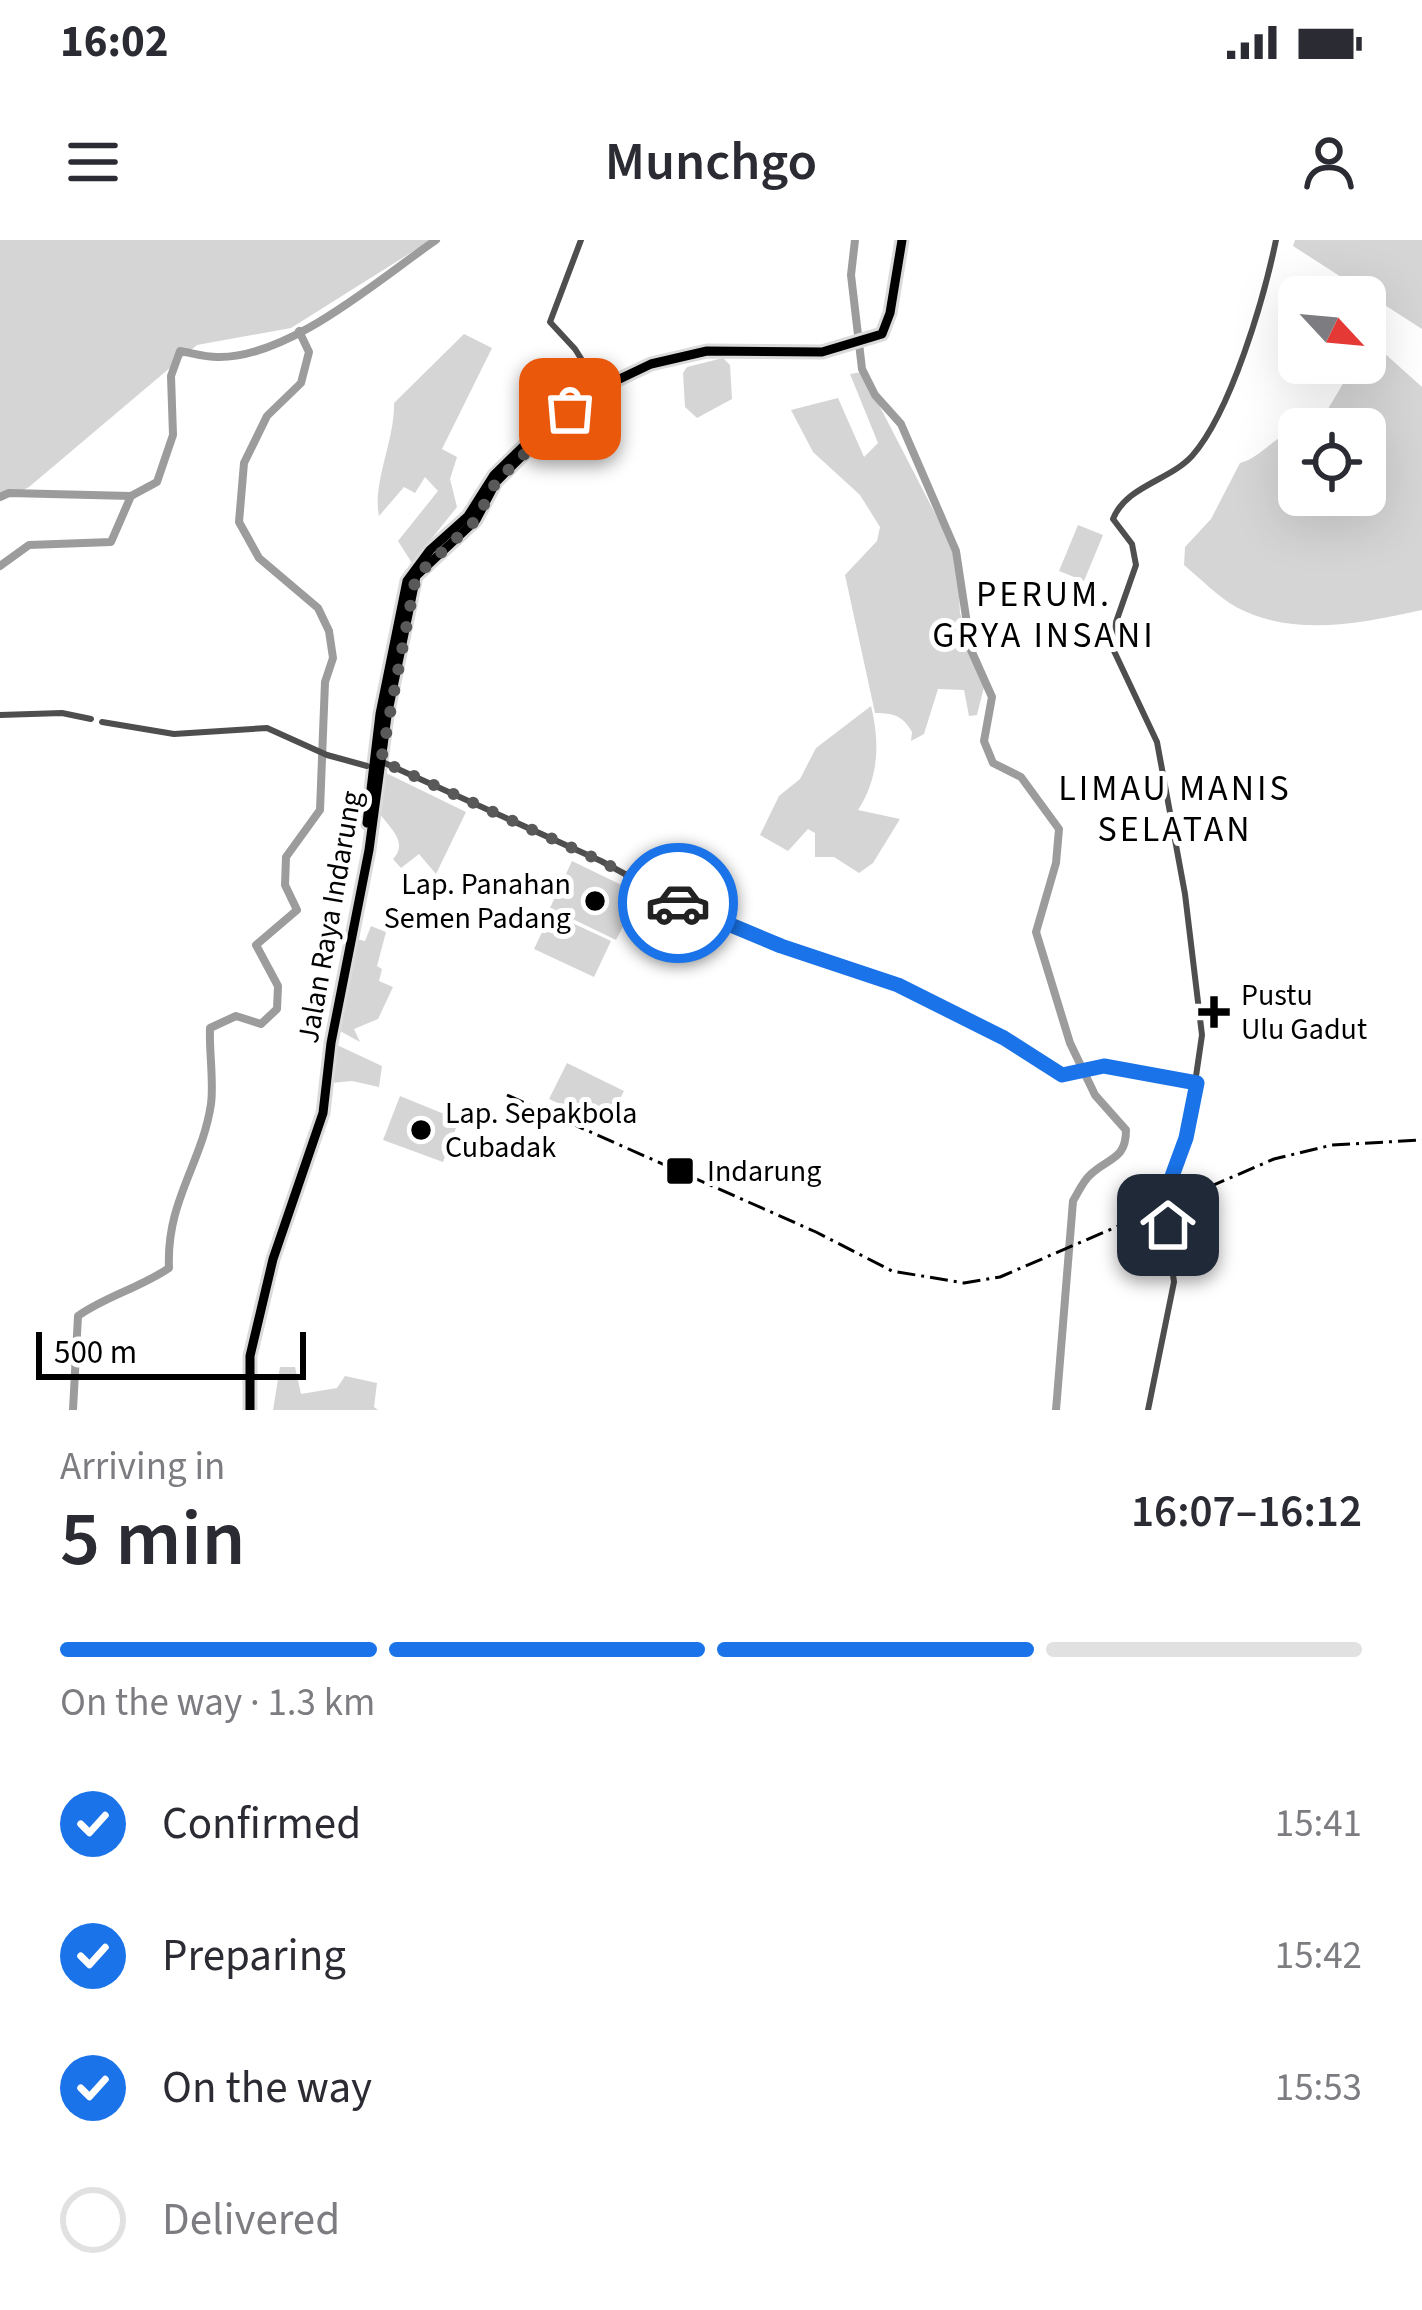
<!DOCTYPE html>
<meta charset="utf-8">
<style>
body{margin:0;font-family:"Source Sans 3",sans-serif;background:#f2f2f3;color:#2b2b33;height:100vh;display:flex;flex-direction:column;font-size:45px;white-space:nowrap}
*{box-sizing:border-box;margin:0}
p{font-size:39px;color:#7c7c81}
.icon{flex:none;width:66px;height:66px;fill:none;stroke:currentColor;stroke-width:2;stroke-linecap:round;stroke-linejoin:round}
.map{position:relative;height:1170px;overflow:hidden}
.details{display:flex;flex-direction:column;background:#fff;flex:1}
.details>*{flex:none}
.needle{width:78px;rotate:116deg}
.tools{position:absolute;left:1278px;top:36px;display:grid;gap:24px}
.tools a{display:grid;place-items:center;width:108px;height:108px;border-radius:18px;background:#fff;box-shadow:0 12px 48px #0002;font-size:60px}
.scale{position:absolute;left:36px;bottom:30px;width:270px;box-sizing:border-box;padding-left:12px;border:6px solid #000;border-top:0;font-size:33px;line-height:42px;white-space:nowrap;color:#000;-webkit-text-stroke:9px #fff;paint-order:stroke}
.pin{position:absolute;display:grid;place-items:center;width:102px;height:102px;color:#fff;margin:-51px;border-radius:24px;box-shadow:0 6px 18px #0006}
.courier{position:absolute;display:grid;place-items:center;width:120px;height:120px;margin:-60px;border:9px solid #1a73e8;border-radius:50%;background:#fff;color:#222;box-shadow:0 3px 15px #0007}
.overview em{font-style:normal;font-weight:600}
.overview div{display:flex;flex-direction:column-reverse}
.overview{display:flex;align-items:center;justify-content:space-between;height:204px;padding:0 60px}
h1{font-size:78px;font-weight:600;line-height:90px}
.bar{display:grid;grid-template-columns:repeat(4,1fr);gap:18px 12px;align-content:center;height:144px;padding:0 60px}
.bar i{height:15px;border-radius:9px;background:#e1e1e2}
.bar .selected{background:#1a73e8}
.bar p{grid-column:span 4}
ol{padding:0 60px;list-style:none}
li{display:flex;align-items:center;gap:36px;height:132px}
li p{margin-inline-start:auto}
li .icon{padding:12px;border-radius:50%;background:#1a73e8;color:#fff;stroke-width:4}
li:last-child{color:#7c7c81}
li i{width:66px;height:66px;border:6px solid #e1e1e2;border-radius:50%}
.status{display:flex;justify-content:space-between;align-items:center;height:84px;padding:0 60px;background:#fff;direction:ltr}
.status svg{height:33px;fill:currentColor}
header{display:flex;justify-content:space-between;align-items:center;height:156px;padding:0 60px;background:#fff;font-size:54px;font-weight:600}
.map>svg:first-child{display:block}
.green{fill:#d5d5d5}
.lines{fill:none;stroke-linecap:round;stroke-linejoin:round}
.river{stroke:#9c9c9c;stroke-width:8}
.trunk-casing{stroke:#dbdbdb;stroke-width:15}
.tertiary{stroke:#4e4e4e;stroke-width:6}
.trunk{stroke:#000;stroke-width:9}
.rail{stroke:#000;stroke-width:3;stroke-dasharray:18 6 3 6;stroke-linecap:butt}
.done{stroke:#595959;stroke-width:12;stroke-dasharray:0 21.6}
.route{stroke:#1a73e8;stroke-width:15}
.poi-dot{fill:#000;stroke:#fff;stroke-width:4.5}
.labels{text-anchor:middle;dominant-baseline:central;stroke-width:10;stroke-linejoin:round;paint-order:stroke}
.poi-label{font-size:30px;fill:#000;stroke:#fff;text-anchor:start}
.street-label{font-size:30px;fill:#000;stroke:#fff}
.quarter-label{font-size:36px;letter-spacing:3px;fill:#000;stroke:#fff}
</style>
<div class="status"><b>16:02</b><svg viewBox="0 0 49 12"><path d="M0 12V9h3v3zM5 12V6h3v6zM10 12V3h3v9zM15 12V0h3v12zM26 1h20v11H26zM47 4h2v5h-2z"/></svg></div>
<header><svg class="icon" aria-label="menu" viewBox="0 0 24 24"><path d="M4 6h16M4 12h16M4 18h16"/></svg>Munchgo<svg class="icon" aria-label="person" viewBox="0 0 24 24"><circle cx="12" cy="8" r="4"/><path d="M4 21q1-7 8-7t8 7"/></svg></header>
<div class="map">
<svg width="1422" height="1170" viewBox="0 0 1422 1170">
<rect width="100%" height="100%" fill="#fff"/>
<g class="green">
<path d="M0,0H431L291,88L197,105L29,247L0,261Z"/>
<path d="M1295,0H1422V89L1293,6Z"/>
<path d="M464,94L492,108L442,209L457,217L450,239L457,267L412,323L398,301L438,251L425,237L415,253L404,247L379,276C372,243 395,200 394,163Z"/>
<path d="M1382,111L1422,147V370C1362,383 1294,398 1236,367C1218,357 1200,338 1184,325L1185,307L1211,279L1240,223C1263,217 1276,192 1299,191V255H1365V189H1316L1350,132Z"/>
<path d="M723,118L730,125L732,159L697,178L685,167L683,133L687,127Z"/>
<path d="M862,132L957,316L960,373L984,447L977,475L969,476L964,450L938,449L924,494L911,501L912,492C903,476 894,473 875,473L845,335L877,301L880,287L860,255L813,212L791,170L838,158L864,217L878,203L850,134Z"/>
<path d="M1078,285L1103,295L1084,341L1059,331Z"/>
<path d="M871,466C880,502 879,538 858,570L900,579L873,623L859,633L834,617H815V593L808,589L788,611L760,595L779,556L800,539L816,508Z"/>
<path d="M386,533L466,572L436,634L419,614L401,628L393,619C409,603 390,588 380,574Z"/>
<path d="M572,621L640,654L616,700L550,668Z"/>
<path d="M551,673L611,701L594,737L534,709Z"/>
<path d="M371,686L386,692L377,726L382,729L379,741L393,747L378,779L354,789L360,802L340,791L356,699L365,701Z"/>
<path d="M337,805L382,826L379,847L352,841L331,843Z"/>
<path d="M567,823L624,851L607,885L549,859Z"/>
<path d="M400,856L459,880L443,922L383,900Z"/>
<path d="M280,1127H295L301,1154L337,1148L345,1136L377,1143L374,1167L378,1170H273Z"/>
</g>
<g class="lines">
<g class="river">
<path d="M855,0L851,35L862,129L875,155L901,184L956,311L971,410L992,457L984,501L993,523L1021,537L1059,589L1056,623L1036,692L1070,803L1095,855L1126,890C1126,920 1109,917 1090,935C1083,941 1078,953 1073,961L1056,1170"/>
<path d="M0,257L9,253L131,256L157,242L173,195L171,136L180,111C192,113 205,117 217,117C289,119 379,39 436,0"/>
<path d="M0,326L29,305L111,302L131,256"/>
<path d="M73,1170L78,1076C106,1056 140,1048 169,1028C166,961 202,924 211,864C214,841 209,813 210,788L236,776L261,784L277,769L278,746L256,705L297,670L285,645L286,617L320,570L325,442L333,418L329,391L318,368L259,318L239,282L244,223L267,176L301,143L309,112L299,91"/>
</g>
<g class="trunk-casing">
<g id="trunk">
<path d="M367,583L380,474L407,341L430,310L468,276L494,235L537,193"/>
<path d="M250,1170V1116L273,1019L323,873L331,803L369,610L387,476L416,336L476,280L496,242L533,205L581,159L607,145L651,124L707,111L822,112L882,94L890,73L902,0"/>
</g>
</g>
<g class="tertiary">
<path d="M581,0L550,82L575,109L597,144"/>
<path d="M0,475L62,473L91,479"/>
<path d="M102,482L174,494L267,488L327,515L367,526"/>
<path d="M378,520L601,621L682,665L796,712L898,745L1004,798L1062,835L1104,826L1196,843"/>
<path d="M1148,1170L1174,1042L1163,961L1187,898L1202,795L1185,654L1157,502L1114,411L1116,382L1136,325L1132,304L1113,279C1126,246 1169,241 1192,216C1231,172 1264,58 1276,0"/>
</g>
<use href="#trunk" class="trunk"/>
<path class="rail" d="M507,855L816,992L892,1031L964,1043L1000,1037L1274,919L1332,905L1422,900"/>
</g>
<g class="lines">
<path class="done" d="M570,169L496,242L476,280L416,336L381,521L601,621L678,663"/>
<path class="route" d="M678,663L781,706L898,745L1004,798L1062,835L1104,826L1197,843L1186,898L1164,958L1168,985"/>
</g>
<g class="poi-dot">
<circle cx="595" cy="661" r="12"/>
<path d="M1208 754h12v12h12v12h-12v12h-12v-12h-12v-12h12z"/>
<circle cx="421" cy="890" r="12"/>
<rect x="665" y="916" width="30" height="30" rx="6"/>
</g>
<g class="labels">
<g class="poi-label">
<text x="571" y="644" text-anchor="end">Lap. Panahan<tspan x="571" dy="34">Semen Padang</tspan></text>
<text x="1241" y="755">Pustu<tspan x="1241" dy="34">Ulu Gadut</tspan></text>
<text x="445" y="873">Lap. Sepakbola<tspan x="445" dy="34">Cubadak</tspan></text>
<text x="707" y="931">Indarung</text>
</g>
<g class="street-label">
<text transform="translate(330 677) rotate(-80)">Jalan Raya Indarung</text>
</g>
<g class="quarter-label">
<text x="1044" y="354">PERUM.<tspan x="1044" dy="41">GRYA INSANI</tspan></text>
<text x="1175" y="548">LIMAU MANIS<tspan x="1175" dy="41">SELATAN</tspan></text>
</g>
</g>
</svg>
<div class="tools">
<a><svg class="needle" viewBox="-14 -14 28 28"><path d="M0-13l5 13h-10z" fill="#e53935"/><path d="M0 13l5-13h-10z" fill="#7c7c81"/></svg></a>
<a><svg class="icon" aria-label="locate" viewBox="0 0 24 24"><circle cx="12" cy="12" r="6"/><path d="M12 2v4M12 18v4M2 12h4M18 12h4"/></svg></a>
</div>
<div class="scale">500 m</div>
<div class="pin" style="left:570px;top:169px;background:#ea580c"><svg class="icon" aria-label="bag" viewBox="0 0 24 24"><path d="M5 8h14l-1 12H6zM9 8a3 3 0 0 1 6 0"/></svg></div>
<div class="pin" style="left:1168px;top:985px;background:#1f2937"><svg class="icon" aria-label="home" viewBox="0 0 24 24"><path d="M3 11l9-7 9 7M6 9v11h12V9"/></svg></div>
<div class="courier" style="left:678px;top:663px"><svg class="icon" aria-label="car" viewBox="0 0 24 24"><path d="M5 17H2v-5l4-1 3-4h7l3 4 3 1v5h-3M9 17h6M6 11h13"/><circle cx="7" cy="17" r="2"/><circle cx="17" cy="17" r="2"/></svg></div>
</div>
<section class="details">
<div class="overview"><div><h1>5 min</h1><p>Arriving in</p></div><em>16:07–16:12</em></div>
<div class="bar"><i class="selected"></i><i class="selected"></i><i class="selected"></i><i></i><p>On the way · 1.3 km</p></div>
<ol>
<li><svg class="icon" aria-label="check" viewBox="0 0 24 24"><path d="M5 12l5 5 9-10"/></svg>Confirmed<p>15:41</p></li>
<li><svg class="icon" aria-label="check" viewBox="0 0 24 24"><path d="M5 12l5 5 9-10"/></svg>Preparing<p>15:42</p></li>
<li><svg class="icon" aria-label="check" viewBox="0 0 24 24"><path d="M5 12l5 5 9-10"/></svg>On the way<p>15:53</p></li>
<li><i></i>Delivered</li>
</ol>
</section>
